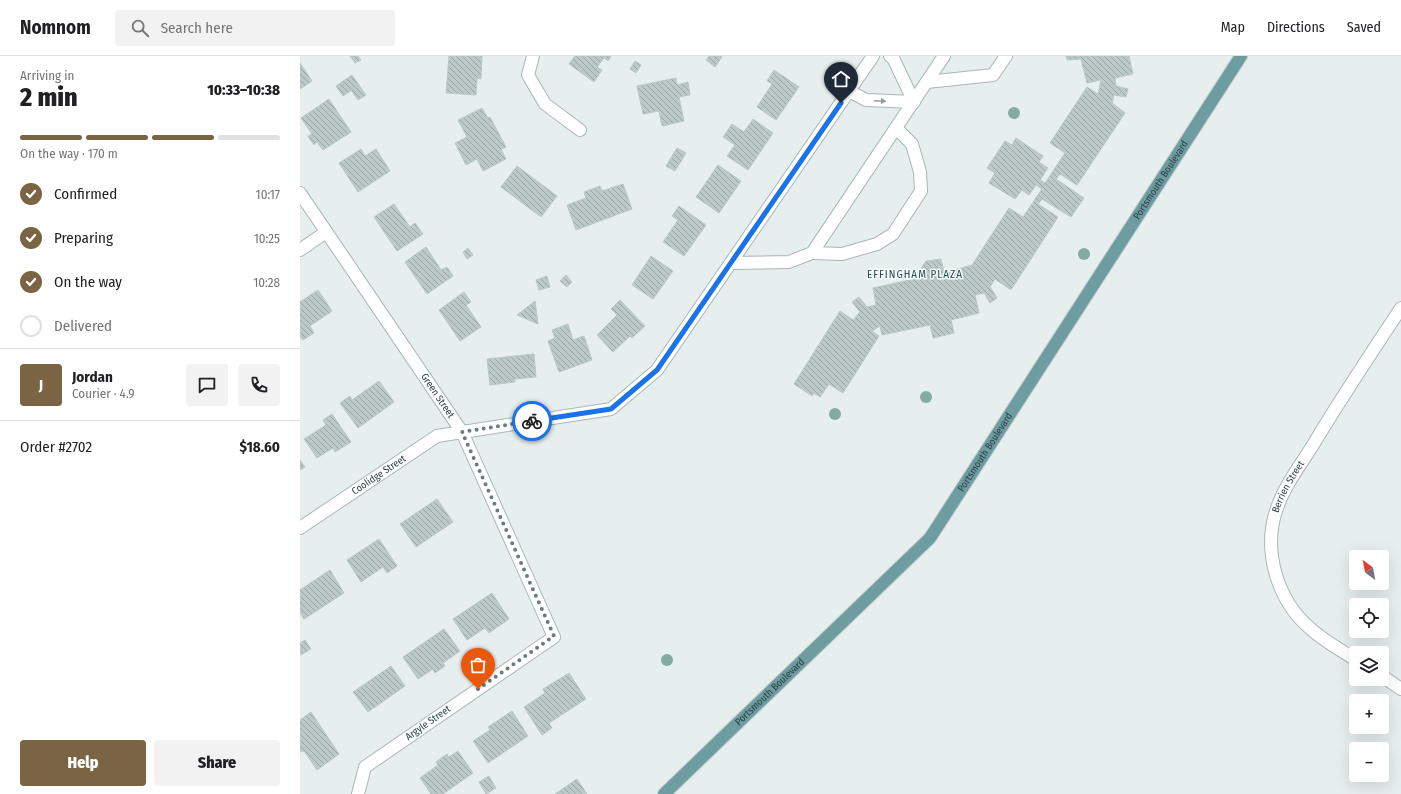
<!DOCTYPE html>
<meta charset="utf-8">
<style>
body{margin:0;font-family:"Fira Sans Condensed",sans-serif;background:#f2f2f2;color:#202124;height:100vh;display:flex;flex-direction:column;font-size:15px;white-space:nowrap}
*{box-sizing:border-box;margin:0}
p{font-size:13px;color:#757577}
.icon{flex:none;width:22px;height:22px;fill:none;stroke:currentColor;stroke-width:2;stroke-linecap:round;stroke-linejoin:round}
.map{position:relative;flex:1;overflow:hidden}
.drawer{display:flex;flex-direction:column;background:#fff;width:300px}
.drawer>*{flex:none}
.needle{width:26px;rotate:328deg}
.buttons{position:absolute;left:1049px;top:494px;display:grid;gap:8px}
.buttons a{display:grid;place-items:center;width:40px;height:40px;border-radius:4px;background:#fff;box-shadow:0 4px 16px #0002;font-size:20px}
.pin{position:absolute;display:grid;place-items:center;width:34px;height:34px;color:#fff;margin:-41px -17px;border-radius:50% 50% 50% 0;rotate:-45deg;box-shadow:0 0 4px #0007}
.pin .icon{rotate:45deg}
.courier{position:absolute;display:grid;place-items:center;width:40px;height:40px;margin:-20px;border:3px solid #1a73e8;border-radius:50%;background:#fff;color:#222;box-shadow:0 1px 5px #0007}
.summary em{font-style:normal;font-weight:800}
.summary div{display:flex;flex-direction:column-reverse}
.summary{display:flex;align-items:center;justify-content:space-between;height:68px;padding:0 20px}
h1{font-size:26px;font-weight:800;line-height:30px}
.bar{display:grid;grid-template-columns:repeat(4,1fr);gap:6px 4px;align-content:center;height:48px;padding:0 20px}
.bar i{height:5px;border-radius:3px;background:#e0e0e0}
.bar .active{background:#7b6443}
.bar p{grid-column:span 4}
.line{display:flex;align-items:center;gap:10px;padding:0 20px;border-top:1px solid #e0e0e0}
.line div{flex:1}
.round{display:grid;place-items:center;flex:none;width:42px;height:42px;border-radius:4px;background:#f2f2f2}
ol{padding:0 20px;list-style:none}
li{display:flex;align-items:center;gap:12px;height:44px}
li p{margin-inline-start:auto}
li .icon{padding:4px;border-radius:50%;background:#7b6443;color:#fff;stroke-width:4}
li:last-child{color:#757577}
li i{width:22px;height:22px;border:2px solid #e0e0e0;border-radius:50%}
.cta{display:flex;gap:8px;margin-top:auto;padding:8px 20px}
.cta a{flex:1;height:46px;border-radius:4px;background:#7b6443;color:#fff;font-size:16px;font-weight:800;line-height:46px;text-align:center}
.cta a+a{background:#f2f2f2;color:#202124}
header{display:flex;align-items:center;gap:24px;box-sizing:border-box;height:56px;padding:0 20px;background:#fff;border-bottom:1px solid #e0e0e0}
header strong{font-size:19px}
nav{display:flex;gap:22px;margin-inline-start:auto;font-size:14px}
.search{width:280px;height:36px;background:#f2f2f2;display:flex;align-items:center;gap:10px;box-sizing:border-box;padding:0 14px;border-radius:4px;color:#757577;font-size:15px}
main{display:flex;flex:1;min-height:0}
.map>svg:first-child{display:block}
.building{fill:url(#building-back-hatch);stroke:#b9c8c7}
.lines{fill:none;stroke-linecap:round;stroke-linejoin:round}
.minor-casing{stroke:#a9b6b6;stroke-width:14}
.major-casing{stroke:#c2c9ca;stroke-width:14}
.minor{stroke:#fff;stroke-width:12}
.major{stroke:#6e9da1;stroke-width:12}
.tree{fill:#83aba2}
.oneway{fill:#929ea0}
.done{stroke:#6a7c7d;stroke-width:4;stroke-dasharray:0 7.2}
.route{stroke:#1a73e8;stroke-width:5}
.labels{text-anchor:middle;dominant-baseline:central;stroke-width:3;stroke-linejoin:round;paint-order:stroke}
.street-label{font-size:10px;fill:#263e40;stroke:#f7fbfa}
.neighbourhood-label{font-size:11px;letter-spacing:1px;fill:#224d51;stroke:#f7fbfa}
</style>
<header>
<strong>Nomnom</strong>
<div class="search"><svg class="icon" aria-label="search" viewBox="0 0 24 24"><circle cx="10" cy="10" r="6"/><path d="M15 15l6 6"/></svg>Search here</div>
<nav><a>Map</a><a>Directions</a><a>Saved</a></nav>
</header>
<main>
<section class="drawer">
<div class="summary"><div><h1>2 min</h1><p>Arriving in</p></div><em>10:33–10:38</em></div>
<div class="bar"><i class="active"></i><i class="active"></i><i class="active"></i><i></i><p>On the way · 170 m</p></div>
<ol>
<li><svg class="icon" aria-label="check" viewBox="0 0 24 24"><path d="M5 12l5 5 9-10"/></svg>Confirmed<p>10:17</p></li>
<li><svg class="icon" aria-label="check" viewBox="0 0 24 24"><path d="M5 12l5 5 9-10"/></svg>Preparing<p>10:25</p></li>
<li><svg class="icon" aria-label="check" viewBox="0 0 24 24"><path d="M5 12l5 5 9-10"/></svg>On the way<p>10:28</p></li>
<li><i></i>Delivered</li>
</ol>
<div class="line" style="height:72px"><b class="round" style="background:#7b6443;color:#fff">J</b><div><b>Jordan</b><p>Courier · 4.9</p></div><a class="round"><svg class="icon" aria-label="chat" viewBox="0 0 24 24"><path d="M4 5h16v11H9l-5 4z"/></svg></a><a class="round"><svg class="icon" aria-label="phone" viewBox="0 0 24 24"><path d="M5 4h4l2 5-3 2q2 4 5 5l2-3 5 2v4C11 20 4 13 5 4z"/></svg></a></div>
<div class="line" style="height:52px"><div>Order #2702</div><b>$18.60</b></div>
<div class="cta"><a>Help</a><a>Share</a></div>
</section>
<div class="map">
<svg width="1101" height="738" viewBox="0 0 1101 738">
<defs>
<pattern id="building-back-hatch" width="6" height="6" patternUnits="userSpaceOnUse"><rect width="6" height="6" fill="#bcc9c8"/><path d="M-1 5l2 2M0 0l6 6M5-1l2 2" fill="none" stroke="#99a5a4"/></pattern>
</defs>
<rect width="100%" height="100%" fill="#e7eeee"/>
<g class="building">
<path d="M50,0H58L61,4L55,7Z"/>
<path d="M149,0H182L181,23L177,22L176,39L146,37Z"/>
<path d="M275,0H311L308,5L304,2L297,11L302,14L294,26L269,8Z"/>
<path d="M409,0H420L422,1L415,11L406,4Z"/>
<path d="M766,0H829L833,18L815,22L816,30L828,33L826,41L814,39L812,47L825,57L777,129L760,118L756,123L784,142L771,161L742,143L738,148L758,161L711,234L695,223L690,231L697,242L690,247L684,237L675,239L679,257L651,264L654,277L633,282L630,269L582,279L580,270L572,275L579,280L543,337L529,328L520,341L514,337L512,340L494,328L540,255L553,264L560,256L552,246L559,241L567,251L576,249L573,232L614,223L626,205L641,203L644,217L672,209L709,152L723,161L742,133L736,129L729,139L722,134L715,143L689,127L695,117L687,112L705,85L712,89L716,82L743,100L739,106L748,112L740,124L745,127L765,97L750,87L787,31L798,38L801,24L787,27L781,3L767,4Z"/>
<path d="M335,5L341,9L336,17L330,13Z"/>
<path d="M0,7L12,25L0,33Z"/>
<path d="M474,14L499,31L476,64L457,51L472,28L467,25Z"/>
<path d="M52,19L59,29L43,40L36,30Z"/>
<path d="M376,22L377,29L388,26L390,39L379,41L384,65L362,70L359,55L343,58L337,30Z"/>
<path d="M59,29L66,39L58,44L51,34Z"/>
<path d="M29,43L51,76L23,94L17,86L14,89L8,80L12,78L1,62Z"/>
<path d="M182,52L188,62L190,61L206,91L201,93L206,103L183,115L177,103L166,109L155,87L167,81L158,64Z"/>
<path d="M453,63L473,77L448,114L427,100L435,89L423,81L432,68L444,76Z"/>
<path d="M377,92L386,97L375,115L366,110Z"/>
<path d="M61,93L65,100L76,93L90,115L58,136L39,107Z"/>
<path d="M418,109L441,125L419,157L396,141Z"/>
<path d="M217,110L257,140L241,161L201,131Z"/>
<path d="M323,128L332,153L276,174L267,149L286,142L284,136L300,130L302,135Z"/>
<path d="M94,148L110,171L115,167L123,178L97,195L74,161Z"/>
<path d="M379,150L406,169L384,200L363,186L378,164L372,160Z"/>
<path d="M126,191L141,214L147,211L153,220L127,238L105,206Z"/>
<path d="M168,192L173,199L167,203L163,196Z"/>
<path d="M351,200L373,215L353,243L332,229Z"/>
<path d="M266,219L272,226L267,231L260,225Z"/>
<path d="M247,220L250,231L239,234L236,224Z"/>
<path d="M18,234L32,255L10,270L14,277L3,284L0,281V246Z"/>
<path d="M164,236L171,246L166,249L181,271L160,285L139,254Z"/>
<path d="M320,244L345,270L332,282L330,280L313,296L297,279L317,259L311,253Z"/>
<path d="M235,245L238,268L217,259Z"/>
<path d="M268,268L273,284L284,280L292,304L259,316L248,285L255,282L252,274Z"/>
<path d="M234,298L236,321L215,323V326L190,329L187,303Z"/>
<path d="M79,325L94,346L58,372L40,347L50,340L52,344Z"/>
<path d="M32,358L51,386L35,396L33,392L17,402L4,383L26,369L23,364Z"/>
<path d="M0,404L5,411L0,414Z"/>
<path d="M137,443L153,466L116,491L100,468Z"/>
<path d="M79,483L97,510L87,517L83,511L61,526L47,504Z"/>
<path d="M30,514L44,537L4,563L0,557V534Z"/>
<path d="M192,537L209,563L189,577L185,572L167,584L153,563Z"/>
<path d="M144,573L160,595L143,607L145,610L135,617L133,613L118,623L103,601Z"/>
<path d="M5,584L11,593L1,599L0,587Z"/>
<path d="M91,610L105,630L68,656L53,636Z"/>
<path d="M269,617L286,643L249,667L252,672L242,679L224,651L245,637L243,633Z"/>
<path d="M212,655L228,680L188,707L173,685L190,674L188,671Z"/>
<path d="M11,656L39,698L17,714L4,695L0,696V664Z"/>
<path d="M158,695L173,717L143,738H131L120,722L138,709L136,706L147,698L149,701Z"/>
<path d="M189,720L196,732L186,738L179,726Z"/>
<path d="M277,723L287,738H255Z"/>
</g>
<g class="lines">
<g class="minor-casing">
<g id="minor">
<path d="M233,0L228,19L245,48L280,74"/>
<path d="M627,26L693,19L706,0"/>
<path d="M549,35L566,44L614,46L593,2L590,0"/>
<path id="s1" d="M0,137L162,376L254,581L65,711L58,738"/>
<path d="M0,194L26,176"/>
<path d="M512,197L542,198L577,188L593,178L621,135L620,116L612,88L596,72"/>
<path d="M431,207L489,206L512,197L644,0"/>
<path id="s2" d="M0,472L137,380L311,353L357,314L573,0"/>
<path id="s3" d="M1056,604C1041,594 1024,585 1011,573C977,545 962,494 977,452C985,428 1003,406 1016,384C1043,339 1072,296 1101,252"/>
<path d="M1082,620L1101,633"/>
</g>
</g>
<g class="major-casing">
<g id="major">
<path id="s4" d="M364,738L630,482L941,0"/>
</g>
</g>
<use href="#minor" class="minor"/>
<use href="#major" class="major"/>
</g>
<g class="tree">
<circle cx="714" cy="57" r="6"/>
<circle cx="784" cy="198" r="6"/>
<circle cx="626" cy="341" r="6"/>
<circle cx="535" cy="358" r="6"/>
<circle cx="367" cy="604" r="6"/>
</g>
<defs><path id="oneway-solid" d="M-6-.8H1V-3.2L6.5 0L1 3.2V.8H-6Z"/></defs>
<use class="oneway" href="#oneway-solid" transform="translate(580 45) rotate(2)"/>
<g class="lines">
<path class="done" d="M178,633L254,580L162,376L232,365"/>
<path class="route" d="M232,365L311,353L357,314L541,47"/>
</g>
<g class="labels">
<g class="street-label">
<text stroke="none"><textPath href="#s4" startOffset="795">Portsmouth Boulevard</textPath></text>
<text stroke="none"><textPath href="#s1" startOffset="245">Green Street</textPath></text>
<text stroke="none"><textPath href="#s4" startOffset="471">Portsmouth Boulevard</textPath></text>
<text stroke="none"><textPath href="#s2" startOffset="95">Coolidge Street</textPath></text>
<text stroke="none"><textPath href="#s3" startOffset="212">Berrien Street</textPath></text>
<text stroke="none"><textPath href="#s4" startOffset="147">Portsmouth Boulevard</textPath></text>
<text transform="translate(128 667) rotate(-35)">Argyle Street</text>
</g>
<g class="neighbourhood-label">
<text x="615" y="218">EFFINGHAM PLAZA</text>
</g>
</g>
</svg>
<div class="buttons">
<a><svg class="needle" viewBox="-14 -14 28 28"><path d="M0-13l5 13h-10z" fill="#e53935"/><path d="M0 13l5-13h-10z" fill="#757577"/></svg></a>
<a><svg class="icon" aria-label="locate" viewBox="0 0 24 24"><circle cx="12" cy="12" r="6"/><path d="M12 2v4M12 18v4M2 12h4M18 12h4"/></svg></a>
<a><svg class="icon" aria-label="layers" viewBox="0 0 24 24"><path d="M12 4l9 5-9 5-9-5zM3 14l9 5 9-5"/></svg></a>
<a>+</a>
<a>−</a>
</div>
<div class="pin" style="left:178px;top:633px;background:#ea580c"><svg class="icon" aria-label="bag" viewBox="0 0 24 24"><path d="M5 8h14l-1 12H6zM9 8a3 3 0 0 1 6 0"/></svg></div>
<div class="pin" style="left:541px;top:47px;background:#1f2937"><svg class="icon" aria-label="home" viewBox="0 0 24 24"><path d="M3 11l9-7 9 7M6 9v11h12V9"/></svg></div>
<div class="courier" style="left:232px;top:365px"><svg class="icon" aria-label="bike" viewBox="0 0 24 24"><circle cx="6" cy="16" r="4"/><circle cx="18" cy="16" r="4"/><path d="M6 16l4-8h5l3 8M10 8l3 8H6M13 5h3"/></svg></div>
</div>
</main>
